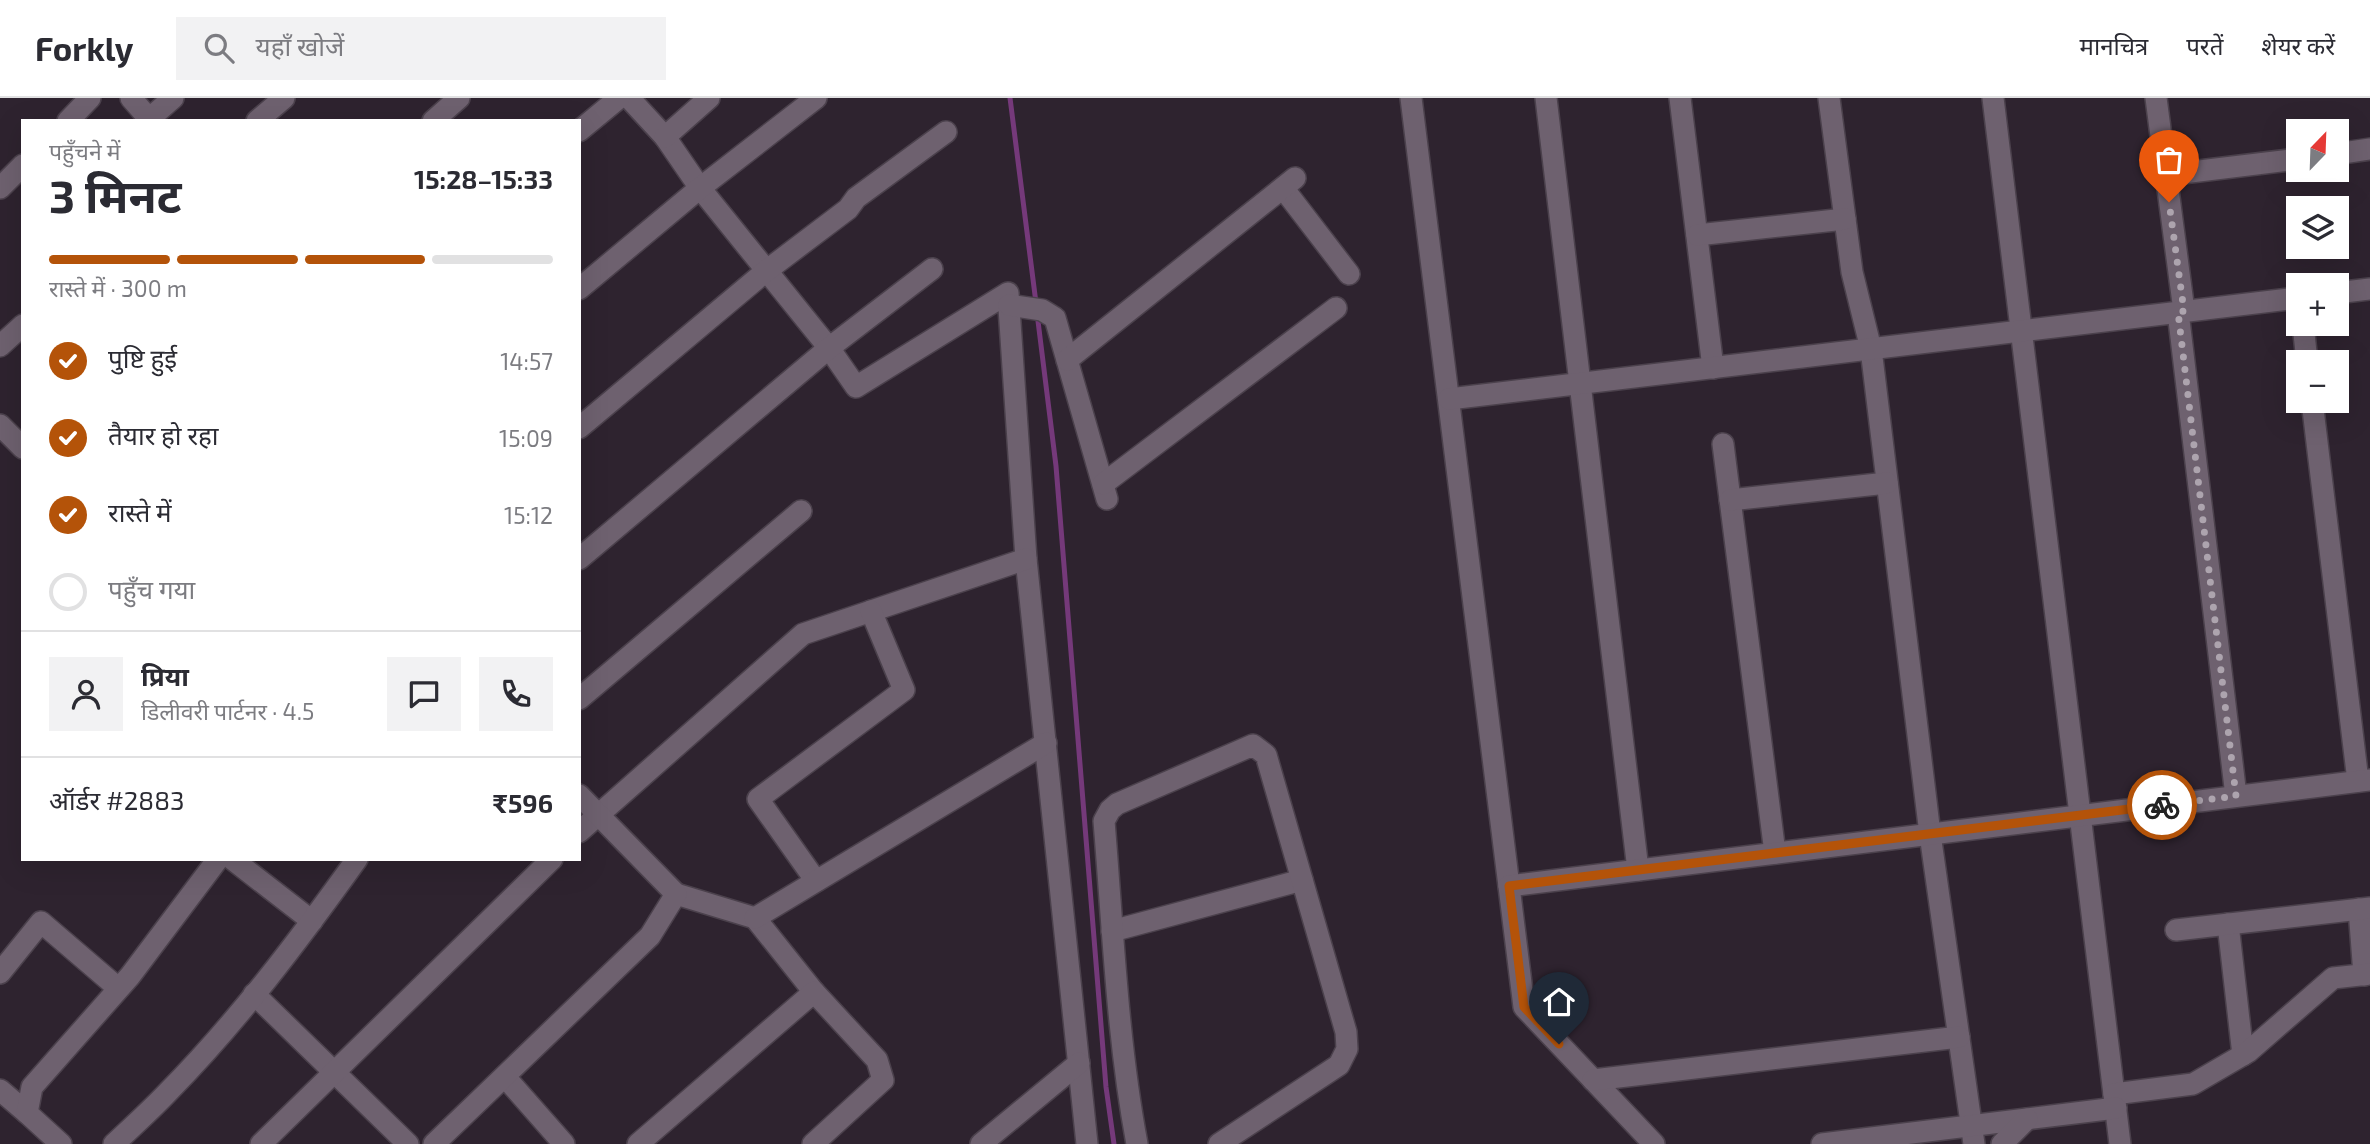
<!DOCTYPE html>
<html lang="hi">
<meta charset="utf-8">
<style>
body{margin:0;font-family:"Exo 2","Noto Sans Devanagari",sans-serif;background:#f2f2f3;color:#2b2b33;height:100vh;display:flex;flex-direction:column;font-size:26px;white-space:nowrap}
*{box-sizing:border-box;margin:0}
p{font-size:23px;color:#7c7c81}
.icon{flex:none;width:38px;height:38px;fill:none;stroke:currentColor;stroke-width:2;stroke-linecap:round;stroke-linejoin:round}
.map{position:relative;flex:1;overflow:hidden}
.drawer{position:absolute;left:21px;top:21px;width:560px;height:742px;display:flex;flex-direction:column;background:#fff;border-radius:0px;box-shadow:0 7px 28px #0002}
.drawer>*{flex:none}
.needle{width:46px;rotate:23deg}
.buttons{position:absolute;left:2286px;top:21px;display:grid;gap:14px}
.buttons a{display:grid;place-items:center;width:63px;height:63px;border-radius:0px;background:#fff;box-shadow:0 7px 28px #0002;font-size:35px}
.pin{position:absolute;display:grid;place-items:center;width:60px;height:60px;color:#fff;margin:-72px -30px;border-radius:50% 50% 50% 0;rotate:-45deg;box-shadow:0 0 7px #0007}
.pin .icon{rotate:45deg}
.courier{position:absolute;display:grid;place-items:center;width:70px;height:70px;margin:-35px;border:5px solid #b45309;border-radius:50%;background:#fff;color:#222;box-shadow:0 2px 9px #0007}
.headline em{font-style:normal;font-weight:700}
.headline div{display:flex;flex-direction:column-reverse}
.headline{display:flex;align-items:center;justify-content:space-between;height:119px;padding:0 28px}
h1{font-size:46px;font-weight:700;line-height:52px}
.bar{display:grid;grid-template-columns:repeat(4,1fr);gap:10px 7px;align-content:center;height:84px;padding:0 28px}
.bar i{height:9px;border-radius:5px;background:#e1e1e2}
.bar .current{background:#b45309}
.bar p{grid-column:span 4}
.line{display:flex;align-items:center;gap:18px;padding:0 28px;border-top:2px solid #e1e1e2}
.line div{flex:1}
.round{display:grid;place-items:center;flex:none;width:74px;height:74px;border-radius:0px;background:#f2f2f3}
ol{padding:0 28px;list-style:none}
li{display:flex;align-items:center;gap:21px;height:77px}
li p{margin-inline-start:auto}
li .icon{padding:7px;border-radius:50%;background:#b45309;color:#fff;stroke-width:4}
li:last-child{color:#7c7c81}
li i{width:38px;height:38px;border:4px solid #e1e1e2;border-radius:50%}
header{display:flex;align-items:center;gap:42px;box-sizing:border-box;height:98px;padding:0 35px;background:#fff;border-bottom:2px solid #e1e1e2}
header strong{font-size:33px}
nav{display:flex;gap:38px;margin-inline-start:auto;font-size:24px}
.search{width:490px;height:63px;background:#f2f2f3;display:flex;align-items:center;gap:18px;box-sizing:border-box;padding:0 24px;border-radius:0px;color:#7c7c81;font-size:26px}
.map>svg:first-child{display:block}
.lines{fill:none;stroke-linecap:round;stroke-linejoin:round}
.stream{stroke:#75397a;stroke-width:5}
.minor-casing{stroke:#4b414c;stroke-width:24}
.minor{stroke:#6e616f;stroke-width:21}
.done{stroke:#ada4ae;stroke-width:7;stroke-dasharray:0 12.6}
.route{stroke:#b45309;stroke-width:9}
</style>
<header>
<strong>Forkly</strong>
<div class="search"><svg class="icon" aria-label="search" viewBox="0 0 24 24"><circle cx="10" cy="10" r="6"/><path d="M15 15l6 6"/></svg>यहाँ खोजें</div>
<nav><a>मानचित्र</a><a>परतें</a><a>शेयर करें</a></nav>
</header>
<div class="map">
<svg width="2370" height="1046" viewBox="0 0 2370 1046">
<rect width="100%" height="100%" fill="#2e232f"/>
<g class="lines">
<g class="stream">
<path d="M1010,0L1036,205"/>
<path d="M1037,215L1056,368L1106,989L1114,1046"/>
</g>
<g class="minor-casing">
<g id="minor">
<path d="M131,0L151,23"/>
<path d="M629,0L665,39L700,90L829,250L856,289L1008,195L1026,461L1087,1046"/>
<path d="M1411,0L1524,909L1654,1046"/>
<path d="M1546,0L1638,772"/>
<path d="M1680,0L1713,270"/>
<path d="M1829,0L1852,174L1871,251L1930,736L1974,1046"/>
<path d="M1993,0L2120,1046"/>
<path d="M2156,0L2184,213"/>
<path d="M149,21L173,0"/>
<path d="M68,23L90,0"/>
<path d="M257,23L284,0"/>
<path d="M433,23L459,0"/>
<path d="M579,33L619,0"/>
<path d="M665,39L709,0"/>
<path d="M2336,56L2370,51"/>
<path d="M2166,77L2298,61"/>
<path d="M0,90L23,67"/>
<path d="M1283,90L1349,176"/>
<path d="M1697,137L1845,121"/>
<path d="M579,191L700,90L816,0"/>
<path d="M2336,195L2370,191"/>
<path d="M1009,207L1042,212L1055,220L1107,401"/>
<path d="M2178,214L2236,698"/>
<path d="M2303,226L2307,264"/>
<path d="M0,248L23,227"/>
<path d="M1067,262L1295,80"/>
<path d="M1449,301L2298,200"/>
<path d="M2312,303L2358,683"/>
<path d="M0,327L23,350"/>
<path d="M579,330L766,173L848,111L856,100L946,34"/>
<path d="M1723,346L1775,755"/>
<path d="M1103,386L1336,210"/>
<path d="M1730,402L1887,385"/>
<path d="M579,461L829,250L932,171"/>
<path d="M579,601L801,413"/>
<path d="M579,734L803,536L1026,461"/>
<path d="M232,761L312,823"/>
<path d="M816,783L758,701L904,592L871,513"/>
<path d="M1509,788L2370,682"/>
<path d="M676,796L755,820L814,894"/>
<path d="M2359,811L2364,877"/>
<path d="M755,820L1046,645"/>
<path d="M2228,826L2243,957"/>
<path d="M2176,832L2370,810"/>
<path d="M1112,833L1302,782"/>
<path d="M0,875L41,824L118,890"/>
<path d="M254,896L408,1046"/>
<path d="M505,979L564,1046"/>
<path d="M1593,982L1959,939"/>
<path d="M0,992L27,1015"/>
<path d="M2114,996L2193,986L2248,954L2333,880L2370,876"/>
<path d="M61,1046L27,1015L32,989L130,878L218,761"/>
<path d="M114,1046C132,1029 151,1012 168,994C238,923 299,842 357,761"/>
<path d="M261,1046L552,761"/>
<path d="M434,1046L650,838L676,796L579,697"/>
<path d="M638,1046L814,894L877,962L883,982L813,1046"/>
<path d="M981,1046L1079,965"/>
<path d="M1137,1046C1117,940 1113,831 1104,723L1110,712L1117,706L1253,647L1266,657L1346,934L1347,951L1339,967L1219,1046"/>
<path d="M1822,1046L2116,1010"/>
<path d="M2002,1046L2027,1021"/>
</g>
</g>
<use href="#minor" class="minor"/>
</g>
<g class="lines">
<path class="done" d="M2162,707L2236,698L2178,214L2184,213L2169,104"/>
<path class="route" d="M1559,946L1524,909L1509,788L2162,707"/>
</g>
</svg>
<div class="buttons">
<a><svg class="needle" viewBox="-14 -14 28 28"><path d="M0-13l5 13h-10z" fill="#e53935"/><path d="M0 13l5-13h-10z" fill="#7c7c81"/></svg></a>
<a><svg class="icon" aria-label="layers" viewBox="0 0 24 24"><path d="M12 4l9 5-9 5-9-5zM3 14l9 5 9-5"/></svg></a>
<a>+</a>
<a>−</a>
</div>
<div class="pin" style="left:2169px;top:104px;background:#ea580c"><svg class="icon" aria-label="bag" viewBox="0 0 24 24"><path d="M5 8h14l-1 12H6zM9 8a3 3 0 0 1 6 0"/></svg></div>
<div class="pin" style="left:1559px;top:946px;background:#1f2937"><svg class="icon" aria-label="home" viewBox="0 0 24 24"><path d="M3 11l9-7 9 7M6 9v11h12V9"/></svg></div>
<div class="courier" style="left:2162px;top:707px"><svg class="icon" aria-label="bike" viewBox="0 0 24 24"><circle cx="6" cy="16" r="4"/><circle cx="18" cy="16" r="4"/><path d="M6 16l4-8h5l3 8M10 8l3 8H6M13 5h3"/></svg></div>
<section class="drawer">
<div class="headline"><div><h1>3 मिनट</h1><p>पहुँचने में</p></div><em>15:28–15:33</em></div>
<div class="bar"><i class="current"></i><i class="current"></i><i class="current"></i><i></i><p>रास्ते में · 300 m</p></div>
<ol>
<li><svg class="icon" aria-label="check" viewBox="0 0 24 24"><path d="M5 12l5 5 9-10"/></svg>पुष्टि हुई<p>14:57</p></li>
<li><svg class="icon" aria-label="check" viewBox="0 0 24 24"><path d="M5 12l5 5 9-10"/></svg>तैयार हो रहा<p>15:09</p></li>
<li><svg class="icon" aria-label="check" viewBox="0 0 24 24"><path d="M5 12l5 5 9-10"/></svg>रास्ते में<p>15:12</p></li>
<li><i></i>पहुँच गया</li>
</ol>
<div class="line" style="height:126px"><a class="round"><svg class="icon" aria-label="person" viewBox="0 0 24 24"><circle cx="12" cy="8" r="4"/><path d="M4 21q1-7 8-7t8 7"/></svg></a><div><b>प्रिया</b><p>डिलीवरी पार्टनर · 4.5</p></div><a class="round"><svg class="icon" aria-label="chat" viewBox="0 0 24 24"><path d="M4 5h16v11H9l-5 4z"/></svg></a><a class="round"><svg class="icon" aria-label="phone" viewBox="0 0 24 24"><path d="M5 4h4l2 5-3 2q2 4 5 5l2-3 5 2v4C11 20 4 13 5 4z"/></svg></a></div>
<div class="line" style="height:91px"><div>ऑर्डर #2883</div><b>₹596</b></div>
</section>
</div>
